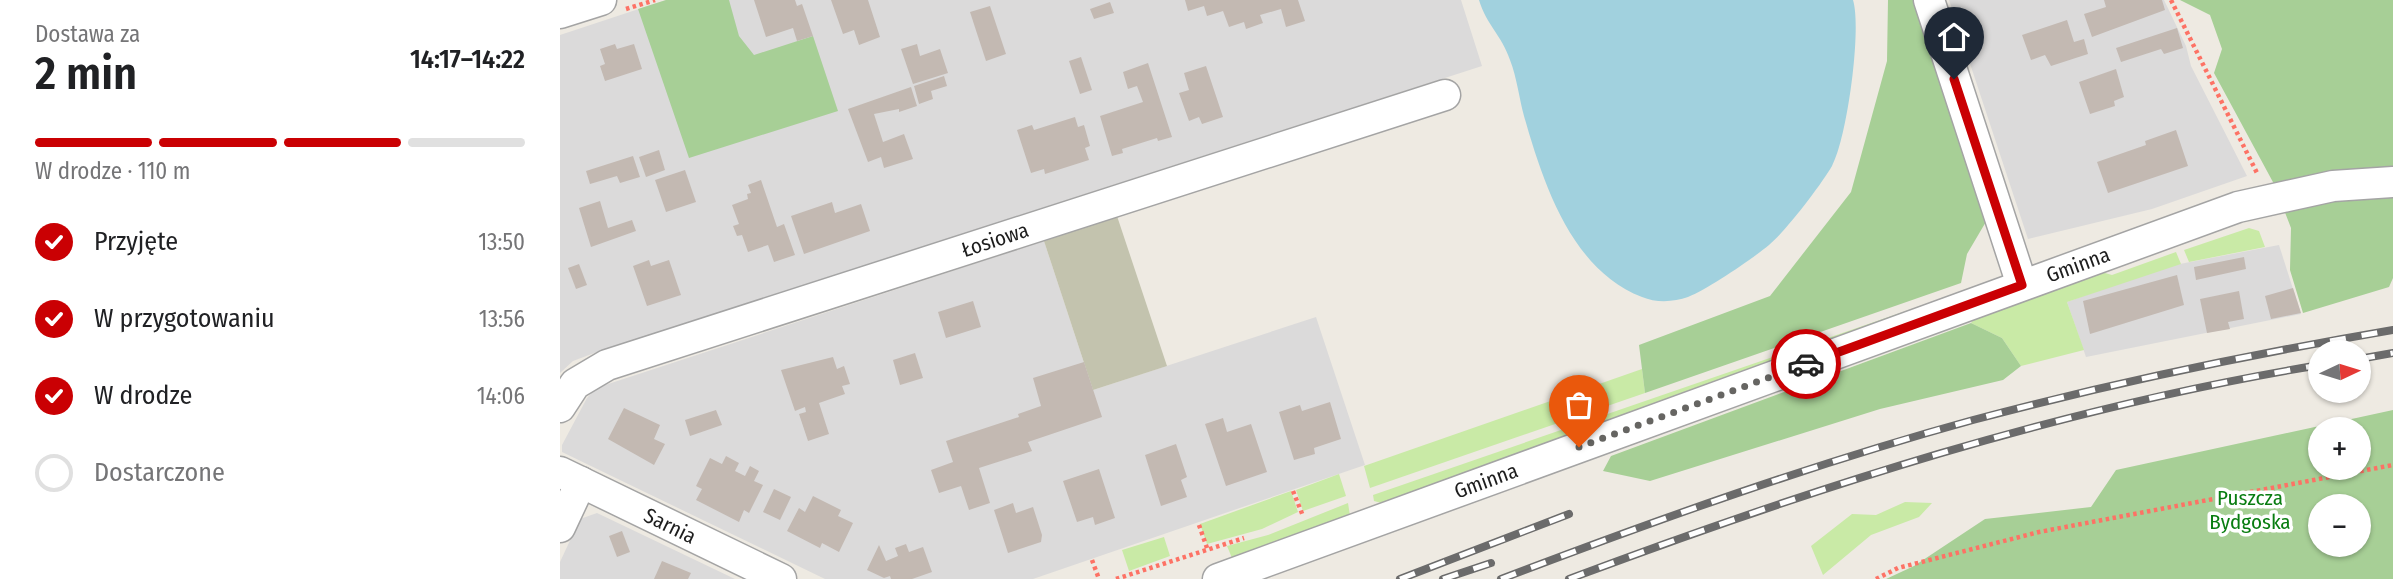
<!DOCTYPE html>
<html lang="pl">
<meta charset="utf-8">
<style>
body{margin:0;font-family:"Fira Sans Condensed",sans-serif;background:#f6f6f6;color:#202124;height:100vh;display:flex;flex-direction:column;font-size:26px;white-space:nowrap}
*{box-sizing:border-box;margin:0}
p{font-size:23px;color:#757577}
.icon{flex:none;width:38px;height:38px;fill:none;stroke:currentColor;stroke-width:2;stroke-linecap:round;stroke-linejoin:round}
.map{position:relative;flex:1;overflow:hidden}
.panel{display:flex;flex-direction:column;background:#fff;width:560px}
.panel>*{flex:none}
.needle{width:46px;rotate:86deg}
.controls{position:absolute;left:1748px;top:340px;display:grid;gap:14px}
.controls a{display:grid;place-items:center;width:63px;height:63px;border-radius:50%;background:#fff;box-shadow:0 2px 5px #0004;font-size:35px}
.pin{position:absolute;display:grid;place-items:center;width:60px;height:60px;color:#fff;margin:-72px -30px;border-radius:50% 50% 50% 0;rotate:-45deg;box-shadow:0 0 7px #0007}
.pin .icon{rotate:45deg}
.courier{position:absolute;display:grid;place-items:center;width:70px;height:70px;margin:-35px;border:5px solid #ca0003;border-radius:50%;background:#fff;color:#222;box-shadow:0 2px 9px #0007}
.overview em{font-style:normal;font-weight:600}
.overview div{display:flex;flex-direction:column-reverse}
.overview{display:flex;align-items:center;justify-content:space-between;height:119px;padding:0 35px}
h1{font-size:46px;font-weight:600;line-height:52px}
.bar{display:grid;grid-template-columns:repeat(4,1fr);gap:10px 7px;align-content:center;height:84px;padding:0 35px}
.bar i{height:9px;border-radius:5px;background:#e0e0e0}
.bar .current{background:#ca0003}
.bar p{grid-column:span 4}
ol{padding:0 35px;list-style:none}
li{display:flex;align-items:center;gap:21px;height:77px}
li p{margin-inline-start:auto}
li .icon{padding:7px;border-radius:50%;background:#ca0003;color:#fff;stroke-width:4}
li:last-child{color:#757577}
li i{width:38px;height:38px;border:4px solid #e0e0e0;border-radius:50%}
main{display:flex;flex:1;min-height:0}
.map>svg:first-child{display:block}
.residential{fill:#dbdada}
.construction{fill:#c3c3ae}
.grass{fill:#c9eaa6}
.forest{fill:#a7cf96;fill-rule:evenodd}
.water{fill:#a1d1de}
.building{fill:#c3b9b2}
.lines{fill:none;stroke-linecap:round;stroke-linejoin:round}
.minor-casing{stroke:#a4a4a4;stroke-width:33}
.path{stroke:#fd7265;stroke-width:4.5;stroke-dasharray:3.5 3.5;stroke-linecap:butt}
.minor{stroke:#fff;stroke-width:30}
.rail-casing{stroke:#6b6b6b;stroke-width:8}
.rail{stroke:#fff;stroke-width:5;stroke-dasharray:16;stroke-linecap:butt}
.done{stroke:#666562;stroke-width:7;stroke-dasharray:0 12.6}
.route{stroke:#ca0003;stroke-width:9}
.labels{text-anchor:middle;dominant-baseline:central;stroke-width:7;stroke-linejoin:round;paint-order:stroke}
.street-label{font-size:21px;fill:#1d1d1d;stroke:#fff}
.park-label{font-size:21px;fill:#097d11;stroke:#fff}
</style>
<main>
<section class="panel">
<div class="overview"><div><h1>2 min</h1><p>Dostawa za</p></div><em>14:17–14:22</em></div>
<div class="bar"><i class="current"></i><i class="current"></i><i class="current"></i><i></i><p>W drodze · 110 m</p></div>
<ol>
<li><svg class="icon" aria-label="check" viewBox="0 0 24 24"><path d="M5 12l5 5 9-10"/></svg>Przyjęte<p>13:50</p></li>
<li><svg class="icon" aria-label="check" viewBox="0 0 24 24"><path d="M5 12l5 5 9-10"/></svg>W przygotowaniu<p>13:56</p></li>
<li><svg class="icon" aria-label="check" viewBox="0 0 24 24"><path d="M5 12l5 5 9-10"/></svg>W drodze<p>14:06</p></li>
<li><i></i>Dostarczone</li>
</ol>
</section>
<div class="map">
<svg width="1833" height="579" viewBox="0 0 1833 579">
<rect width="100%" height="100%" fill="#eeeae2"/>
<g class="residential">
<path d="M106,0H901L922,66L37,352L13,361L0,373V35Z"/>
<path d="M1389,0H1604L1626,46L1631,66L1687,176L1592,209L1468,239Z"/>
<path d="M484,241L533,390L756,317L805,465L473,579H265L2,452V445L27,398L36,388Z"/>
<path d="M1719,245L1741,314L1526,357L1507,302L1604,267Z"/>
<path d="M37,513L175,579H0V562L20,519Z"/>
</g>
<path class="construction" d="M557,216L607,366L533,390L484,241Z"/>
<g class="grass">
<path d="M1689,228L1699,231L1705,247L1629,262L1624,250Z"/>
<path d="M1616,252L1621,264L1507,302L1524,350L1461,366L1442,338L1411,323L1417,315L1543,268L1545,273L1552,275Z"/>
<path d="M1407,292L825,504L814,501L813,495L1395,294Z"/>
<path d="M1082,369L1085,393L810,488L804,466Z"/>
<path d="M779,474L786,496L743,511L736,490Z"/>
<path d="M731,491L738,512L702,529L647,544L640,524Z"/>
<path d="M1345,502L1372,503L1359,517L1311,535L1263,575L1251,546L1292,514L1316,515Z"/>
<path d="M788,503L790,516L672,558L667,546L708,535Z"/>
<path d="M604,537L610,556L569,571L562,550Z"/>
</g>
<g class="forest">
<path d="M106,0H169L179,36L194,55L253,36L278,111L129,158L78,9Z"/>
<path d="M1328,0H1356L1427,220L1407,254L1401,283L1085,393L1079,345L1210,296L1291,192L1327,61Z"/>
<path d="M1620,0H1833V278L1829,287L1743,313L1730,270L1731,228L1714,184L1654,73L1662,49L1650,15Z"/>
<path d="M1411,323L1442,338L1461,366L1443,380L1320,409L1090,481L1043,471L1051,456Z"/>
<path d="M1833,410V579H1326L1354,566L1425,519L1531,507L1556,470ZM1760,429H1799V467H1760ZM1760,506H1799V544H1760Z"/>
</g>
<path class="water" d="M919,0H1293C1302,29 1287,139 1272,166C1261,185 1225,232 1209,245C1192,259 1148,289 1128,297C1114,302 1096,303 1082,297C1011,270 983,182 964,116C959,98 957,78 950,60C941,34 927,26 919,0Z"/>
<g class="building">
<path d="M194,0H235L237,6L242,4L253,36L237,41L233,28L206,37Z"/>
<path d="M271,0H308L320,37L299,45L294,30L283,34Z"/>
<path d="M625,0H738L745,21L726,27L721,9L700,15L703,23L686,29L684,22L669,27L663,11L647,16L644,6L628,11Z"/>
<path d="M1544,0H1602L1605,10L1532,37L1524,14L1546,7Z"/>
<path d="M550,2L554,13L534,19L530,9Z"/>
<path d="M430,6L446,54L426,61L410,12Z"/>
<path d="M1507,20L1514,42L1524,39L1528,54L1491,66L1485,55L1471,60L1462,35Z"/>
<path d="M1617,28L1623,48L1604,54L1601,49L1561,62L1556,48Z"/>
<path d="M55,44L57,49L74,44L82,69L45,81L40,66L45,64L40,49Z"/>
<path d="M357,44L360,56L380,49L388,73L353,84L341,49Z"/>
<path d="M521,57L532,90L520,94L509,61Z"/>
<path d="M588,63L612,137L598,141L597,138L562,149L563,153L552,156L540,116L583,102L577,86L568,89L563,72Z"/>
<path d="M646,66L663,117L642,124L639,117L629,121L619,93L629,90L624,73Z"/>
<path d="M1556,69L1564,97L1554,101L1555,106L1530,114L1519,82Z"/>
<path d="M384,76L387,86L371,91L373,99L359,104L354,86Z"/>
<path d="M351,87L357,106L339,112V109L314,114L323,142L344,134L353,159L324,168L321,157L308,162L288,109Z"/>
<path d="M515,117L518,127L524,125L530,146L525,148L529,160L485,174L484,169L471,173L457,130L472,125L474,130Z"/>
<path d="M1616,130L1628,166L1548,193L1537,162L1586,145L1585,141Z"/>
<path d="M99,150L105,170L86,177L79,157Z"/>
<path d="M73,156L80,177L60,183L57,176L30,184L26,171Z"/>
<path d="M125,170L136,202L106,212L95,180Z"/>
<path d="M201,180L217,227L224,224L235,255L214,262L208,245L188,252L182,235L177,236L173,226L179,224L172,205L188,199L187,194L191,193L188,185Z"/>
<path d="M40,201L48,228L72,220L76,231L31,247L19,208Z"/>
<path d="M272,202L275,213L301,204L310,231L244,254L231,216Z"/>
<path d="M1684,257L1686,269L1636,280L1634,267Z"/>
<path d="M89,260L91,266L109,260L121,295L87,306L73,266Z"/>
<path d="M19,264L27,285L16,289L8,268Z"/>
<path d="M1617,275L1624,305L1530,334L1523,301Z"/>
<path d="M1733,288L1741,313L1711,319L1705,296Z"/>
<path d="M1679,291L1684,319L1668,322L1670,329L1647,333L1640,299Z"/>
<path d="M413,301L421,327L386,338L378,312Z"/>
<path d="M355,353L363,378L340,385L333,360Z"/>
<path d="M273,357L277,369L284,366L290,384L282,386L285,394L259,403L269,434L248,441L239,414L246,412L245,407L235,411L221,370Z"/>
<path d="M524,362L542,417L468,442L472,451L419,468L430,503L409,510L401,486L379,493L371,470L393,462L386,441L459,417L458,414L481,406L473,378Z"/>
<path d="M770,402L781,439L754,448L755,454L734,460L719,412L740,405L742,411Z"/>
<path d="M64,408L100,425L94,439L105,444L94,465L48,439Z"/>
<path d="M156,410L162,425L130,436L125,420Z"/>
<path d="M663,418L667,432L691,424L707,472L666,486L645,424Z"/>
<path d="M616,444L627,477L621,480L627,497L601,506L585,455Z"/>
<path d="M166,456L179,463L175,471L185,476L190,466L199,471L194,481L203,485L189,513L184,510L179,522L136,500L142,489L136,486L150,458L162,464Z"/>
<path d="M539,469L555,518L535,525L533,517L517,522L503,481Z"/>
<path d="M214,489L231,497L220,520L203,512Z"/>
<path d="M253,496L281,510L278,516L293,523L279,552L262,543L260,548L227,531L239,508L245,512Z"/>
<path d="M453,503L456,513L473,507L482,535L481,542L448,553L434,510Z"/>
<path d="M62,531L70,552L57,557L49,536Z"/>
<path d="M346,544L349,552L363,547L372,572L352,579H331L330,576L324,578L307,570L319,545L326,561L338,556L335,548Z"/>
<path d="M102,561L131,573L128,579H94Z"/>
</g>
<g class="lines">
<g class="minor-casing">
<g id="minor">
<path d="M1369,0L1462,285"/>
<path d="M0,13L41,0"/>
<path d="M0,407L15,384L47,365L885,95"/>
<path d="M0,472L221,579"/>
<path d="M0,527L21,482"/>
<path d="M658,579L1678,207L1773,186L1833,182"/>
</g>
</g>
<g class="path">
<path d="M1611,0L1698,175"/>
<path d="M66,9L95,0"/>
<path d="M733,491L743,516"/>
<path d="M639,525L647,548"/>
<path d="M532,560L539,579"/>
<path d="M556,579L684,538"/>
<path d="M1316,579L1338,568L1479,532L1833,465"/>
</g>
<use href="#minor" class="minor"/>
<g class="rail-casing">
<g id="rail">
<path d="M1799,359L1833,353"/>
<path d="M840,579L1009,514"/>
<path d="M883,579L931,563"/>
<path d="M941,579C1096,520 1253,464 1413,420C1552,383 1692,354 1833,330"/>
<path d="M1009,579C1252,488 1503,407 1760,365"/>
</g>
</g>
<use href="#rail" class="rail"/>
</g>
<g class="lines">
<path class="done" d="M1019,447L1246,364"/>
<path class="route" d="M1246,364L1462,285L1394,79"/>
</g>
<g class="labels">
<g class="street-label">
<text transform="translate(435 240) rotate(-18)">Łosiowa</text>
<text transform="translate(1518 265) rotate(-20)">Gminna</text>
<text transform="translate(926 481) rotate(-20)">Gminna</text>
<text transform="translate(110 526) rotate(26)">Sarnia</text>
</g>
<g class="park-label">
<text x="1690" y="498">Puszcza<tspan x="1690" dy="24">Bydgoska</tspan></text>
</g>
</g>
</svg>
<div class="controls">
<a><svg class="needle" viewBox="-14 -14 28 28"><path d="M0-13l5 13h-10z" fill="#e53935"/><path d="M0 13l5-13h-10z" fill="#757577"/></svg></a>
<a>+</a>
<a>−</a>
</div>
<div class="pin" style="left:1019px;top:447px;background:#ea580c"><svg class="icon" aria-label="bag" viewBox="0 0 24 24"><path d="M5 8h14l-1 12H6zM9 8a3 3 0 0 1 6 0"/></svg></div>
<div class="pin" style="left:1394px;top:79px;background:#1f2937"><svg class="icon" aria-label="home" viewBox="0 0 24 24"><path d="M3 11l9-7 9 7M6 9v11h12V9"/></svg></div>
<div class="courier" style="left:1246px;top:364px"><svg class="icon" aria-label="car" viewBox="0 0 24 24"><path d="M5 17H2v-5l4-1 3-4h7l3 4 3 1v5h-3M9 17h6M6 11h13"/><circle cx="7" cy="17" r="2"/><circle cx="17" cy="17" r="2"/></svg></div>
</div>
</main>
